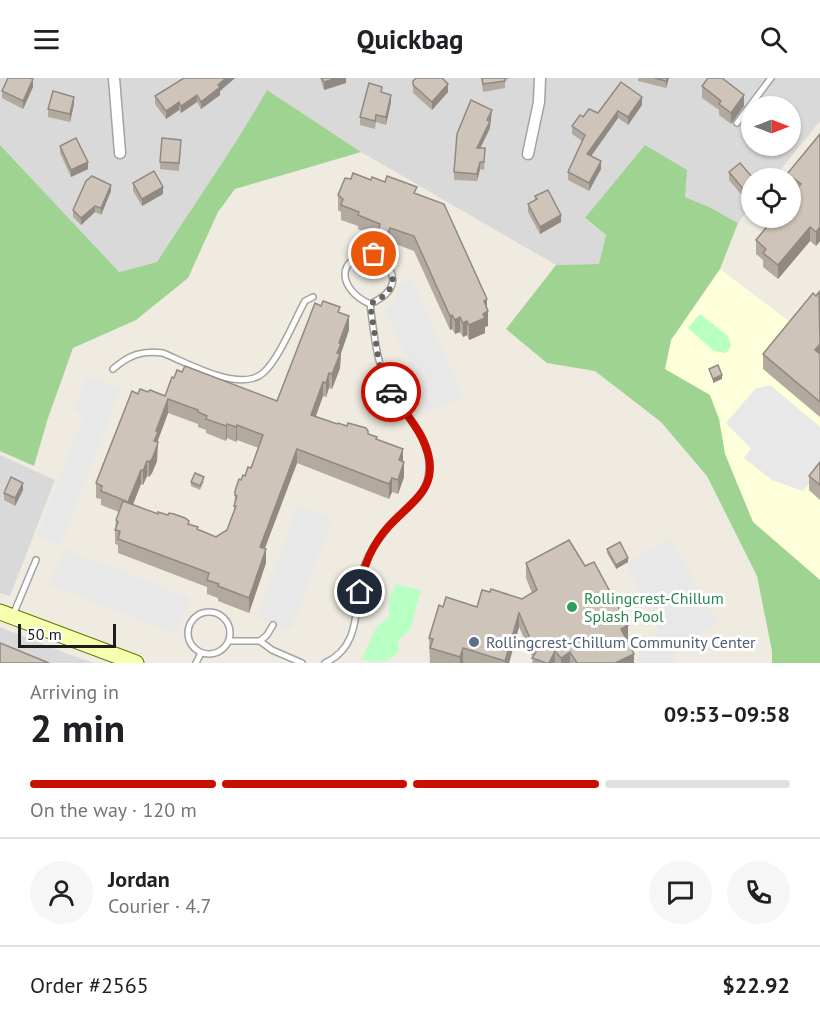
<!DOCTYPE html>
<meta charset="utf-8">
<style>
body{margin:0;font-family:"PT Sans",sans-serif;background:#f6f6f6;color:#202124;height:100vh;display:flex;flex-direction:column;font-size:22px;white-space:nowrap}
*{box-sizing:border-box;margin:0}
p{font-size:20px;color:#757577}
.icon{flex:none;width:33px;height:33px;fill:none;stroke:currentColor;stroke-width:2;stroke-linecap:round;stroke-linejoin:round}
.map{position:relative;height:585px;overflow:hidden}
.drawer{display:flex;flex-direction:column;background:#fff;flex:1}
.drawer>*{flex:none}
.needle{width:39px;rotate:90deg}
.buttons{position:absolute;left:741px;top:18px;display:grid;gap:12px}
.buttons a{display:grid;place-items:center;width:60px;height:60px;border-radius:50%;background:#fff;box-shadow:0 2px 4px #0004;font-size:30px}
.scale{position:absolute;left:18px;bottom:15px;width:98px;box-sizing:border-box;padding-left:6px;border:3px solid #1c1c1c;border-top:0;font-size:16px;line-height:21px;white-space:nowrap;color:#1c1c1c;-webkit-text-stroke:4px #fff;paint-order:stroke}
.pin{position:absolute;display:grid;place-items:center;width:51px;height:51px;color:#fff;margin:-26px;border:3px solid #fff;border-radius:50%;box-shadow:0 2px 6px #0007}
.courier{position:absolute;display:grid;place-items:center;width:60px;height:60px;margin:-30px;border:4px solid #c80f00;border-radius:50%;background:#fff;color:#222;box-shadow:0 2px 8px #0007}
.summary em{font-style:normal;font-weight:700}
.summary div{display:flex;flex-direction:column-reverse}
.summary{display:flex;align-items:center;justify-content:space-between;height:102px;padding:0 30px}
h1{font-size:39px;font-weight:700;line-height:45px}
.bar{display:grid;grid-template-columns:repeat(4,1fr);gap:9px 6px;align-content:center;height:72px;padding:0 30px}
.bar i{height:8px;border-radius:4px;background:#e0e0e0}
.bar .selected{background:#c80f00}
.bar p{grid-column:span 4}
.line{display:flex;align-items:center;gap:15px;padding:0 30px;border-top:2px solid #e0e0e0}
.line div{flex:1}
.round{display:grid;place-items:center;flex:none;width:63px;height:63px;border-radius:32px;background:#f6f6f6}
header{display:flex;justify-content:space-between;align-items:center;height:78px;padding:0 30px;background:#fff;font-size:27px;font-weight:700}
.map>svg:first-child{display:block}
.residential{fill:#dad9d9;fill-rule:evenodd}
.education{fill:#fcffd9}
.forest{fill:#9fd391}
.park{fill:#b7ffc2}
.parking{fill:#e8e8e8}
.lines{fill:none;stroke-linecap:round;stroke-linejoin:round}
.service-casing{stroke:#a3a3a3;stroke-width:8}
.minor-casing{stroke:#a3a3a3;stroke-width:13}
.secondary-casing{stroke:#617600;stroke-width:17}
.service{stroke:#fff;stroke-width:5}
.minor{stroke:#fff;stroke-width:10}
.secondary{stroke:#f5ffae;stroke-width:15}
.wall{fill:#b2a99f;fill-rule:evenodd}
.shaded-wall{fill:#918982}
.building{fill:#cfc4b9;stroke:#918982;stroke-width:1.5}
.done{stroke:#666461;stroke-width:6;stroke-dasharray:0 10.8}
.route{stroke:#c80f00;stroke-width:8}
.leisure-dot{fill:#2e9e5b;stroke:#fff;stroke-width:2}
.service-dot{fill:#5c6f8a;stroke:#fff;stroke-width:2}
.labels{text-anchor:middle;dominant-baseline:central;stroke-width:6;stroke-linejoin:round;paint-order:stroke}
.leisure-label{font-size:16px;fill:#27864d;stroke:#fff;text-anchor:start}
.service-label{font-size:16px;fill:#4e5e75;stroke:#fff;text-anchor:start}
</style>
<header><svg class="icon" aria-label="menu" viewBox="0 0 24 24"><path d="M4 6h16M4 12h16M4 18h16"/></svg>Quickbag<svg class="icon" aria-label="search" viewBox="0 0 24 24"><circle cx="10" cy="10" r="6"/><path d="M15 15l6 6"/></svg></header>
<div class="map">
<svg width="820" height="585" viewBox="0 0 820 585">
<rect width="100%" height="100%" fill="#efebe0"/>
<g class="residential">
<path d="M0,0H820V43L774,100H752L751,128L738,145L709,129L685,119L585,141L606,157L599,186L556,187L361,74L267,12L241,59L190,133L157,184L118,194L0,67ZM752,28H790V68H752Z"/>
<path d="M0,377L55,402L10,518L0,515Z"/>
<path d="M0,549L68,576L94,585H0Z"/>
</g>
<path class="education" d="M720,191L789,243L811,221L820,229V502L753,444L725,376L719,341L665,291L671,262Z"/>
<g class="forest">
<path d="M267,12L361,74L235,111L218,134L188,200L136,242L73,270L48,340L34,388L0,373V67L119,194L157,184C194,126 234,71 267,12Z"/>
<path d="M645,67L687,92L685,119L709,129L738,145L720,191L671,262L665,291L710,317L719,341L725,376L753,444L820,502V585H772V573L757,498L707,398L661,344L595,293L547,285L506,251L556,187L599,186L606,157L585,140Z"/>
</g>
<g class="park">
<path d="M700,236L728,258L731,268L726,275L714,273L688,250Z"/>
<path d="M396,506L421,512L410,552L398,562L399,573C387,585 378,585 362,581L377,548L389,539V522Z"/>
</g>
<g class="parking">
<path d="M412,201L463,319L426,334L418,304L385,231L394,226L399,206Z"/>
<path d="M88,298L121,310L60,468L37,457L83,340L74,331Z"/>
<path d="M770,307L820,349V392L803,413L772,402L744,380L751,371L726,345L755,311Z"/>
<path d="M298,427L332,440L291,552L257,540Z"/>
<path d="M670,461L718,545L680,567L675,585H636L641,567L654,569L658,551L626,485Z"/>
<path d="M64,471L190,520L176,556L50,507Z"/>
</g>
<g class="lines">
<g class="service-casing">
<g id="service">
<path d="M737,45L771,0"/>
<path d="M374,176C400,194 399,213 370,226C337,211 335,178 374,176Z"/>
<path d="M113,291C129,277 142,272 163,275C187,285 240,315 263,295C279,281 294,243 305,223L313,219"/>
<path d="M401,328L414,322"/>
<circle cx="209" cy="555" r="21"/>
<path d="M13,537L36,482"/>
<path d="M229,563H260L267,557L273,547"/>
<path d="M260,563L272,572L302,585"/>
<path d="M196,585L201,575"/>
<path d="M325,585C367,566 351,517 366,484C371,471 380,459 388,449C408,425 432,419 429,382C427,354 401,334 389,310C376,284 374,255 370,226"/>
</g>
</g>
<g class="minor-casing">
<g id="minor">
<path d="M114,0L120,75"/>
<path d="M528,76L539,24L540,0"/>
</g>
</g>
<g class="secondary-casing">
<path id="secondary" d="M0,534L136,585"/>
</g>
<use href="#service" class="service"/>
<use href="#minor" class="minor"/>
<use href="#secondary" class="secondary"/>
</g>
<g class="wall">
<path d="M184,0H235L220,13V17L201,31L197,24L181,35L179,32L166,41L155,26V18Z"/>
<path d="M320,0H346V5L324,12Z"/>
<path d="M481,0H509V1L505,2V10L483,14Z"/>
<path d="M638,0H669L666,10L638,3Z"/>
<path d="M413,3L448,14L432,32L413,15Z"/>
<path d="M702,8L744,28L731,46L719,37V32L702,20Z"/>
<path d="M33,9L23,31L2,20V13Z"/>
<path d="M382,15L391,24L386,47L376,44L375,51L360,47V39Z"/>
<path d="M74,26L70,44L48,39V31Z"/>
<path d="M642,27L628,47L618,40L591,78L601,91L589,113L568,102V94L582,63L572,56V48L598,35Z"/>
<path d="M492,39L490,43V50L480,70H485L484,92L480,91L477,103L454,102V94Z"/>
<path d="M820,56V163L816,168L810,163L778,201L763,189V182L756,176V162L794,115L790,112V100H787V96Z"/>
<path d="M60,68L88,91L71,99L60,75Z"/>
<path d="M181,69L179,93L160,91V84Z"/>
<path d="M729,94L752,100V114L744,120L729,102Z"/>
<path d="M371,102L417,116L487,229L488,248L485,249V255L469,262L467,257L463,259L460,254L455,256L452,251L450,252L414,173L390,164L387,171L378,167V159L358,151V148L341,142V134L338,132V117Z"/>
<path d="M133,105L163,116L142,128L133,113Z"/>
<path d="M111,113L101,137L95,134L81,147L73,139V132Z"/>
<path d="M535,118L561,144L540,156L528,134V126L535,122Z"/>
<path d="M820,214V339L763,291V276Z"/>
<path d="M340,235L349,252L341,275L340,290L332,311L329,310L326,319L323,318L316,338L368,356L377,362L403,384L404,399L398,416L392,414L389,421L297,385L265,470L266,485L249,535L218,523V520L207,516V509L118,475V467L115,466V452L116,442L119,434L101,427V421L96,420V405L138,316L148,314L165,318L277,323ZM168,335L198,346V349L206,352V355L226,363L227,360L236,364L237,362L259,370L251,390L245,398L241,402L235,413L234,433L227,452L216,459L198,452L189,446L133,427L141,406L143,407L147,398L149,399L152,395L157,383L158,362Z"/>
<path d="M820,384V422L809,412V398Z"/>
<path d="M204,403L200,412L191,408V404Z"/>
<path d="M23,412L15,428L4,422V415Z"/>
<path d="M607,471L628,484L616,491L607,475Z"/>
<path d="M526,485L628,561L627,562L634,585H532L533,580L519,549L509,585H430L429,560L443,529H477L490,514L522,521L532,515L526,500Z"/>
</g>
<g class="shaded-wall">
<path d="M226,0H235L220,13V17L201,31V24L218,7Z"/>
<path d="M337,0H346V5L324,12V4Z"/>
<path d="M667,0H669L666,10V3Z"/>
<path d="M33,1V9L23,31V23Z"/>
<path d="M448,6V14L432,32V24Z"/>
<path d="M197,17V24L181,35V28Z"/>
<path d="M391,17V24L386,47V39Z"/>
<path d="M744,17V28L731,46V35Z"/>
<path d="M74,19V26L70,44V36Z"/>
<path d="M642,19V27L628,47V39Z"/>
<path d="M179,24V32L166,41V33Z"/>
<path d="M492,32L490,50L477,77V70Z"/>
<path d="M618,33V40L587,84V76Z"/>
<path d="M601,83V91L589,113V105Z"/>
<path d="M88,84V91L71,99V92Z"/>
<path d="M480,84V91L477,103V96Z"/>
<path d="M752,106V114L744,120V112Z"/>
<path d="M111,107V113L101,137V130Z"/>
<path d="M163,109V116L142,128V121Z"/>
<path d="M95,128V134L81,147V140Z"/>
<path d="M561,137V144L540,156V149Z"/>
<path d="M810,149V163L778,201V187Z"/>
<path d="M820,149V163L816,168V154Z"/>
<path d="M390,150V164L387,171V156Z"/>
<path d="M487,221V234L488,233V248L485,249V255L469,262V247L484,223Z"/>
<path d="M452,237V251L450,252V238Z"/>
<path d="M349,238V252L341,275L340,290L332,311V296L339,265Z"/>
<path d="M460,239V254L455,256V242Z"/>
<path d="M467,243V257L463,259V245Z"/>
<path d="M820,266V280L815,272Z"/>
<path d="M329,295V310L326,319V305Z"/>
<path d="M722,297V301L713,305V301Z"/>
<path d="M323,304V318L311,351V337Z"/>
<path d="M168,321V335L158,362L157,383L152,395L149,399V384L156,353Z"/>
<path d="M227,346V360L226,363V348Z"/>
<path d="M237,347V362L236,364V349Z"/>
<path d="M297,371V385L260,483V469Z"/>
<path d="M403,371V386L399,382Z"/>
<path d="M147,383V398L143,407V393Z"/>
<path d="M404,384V399L398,416V402Z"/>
<path d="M141,392V406L128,438V424Z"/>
<path d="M392,400V414L389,421V406Z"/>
<path d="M23,405V412L15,428V420Z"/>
<path d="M266,471V485L249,535V520Z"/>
<path d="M628,480V484L616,491V487Z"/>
<path d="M519,535V549L509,585H505Z"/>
<path d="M628,547V561L621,565V551Z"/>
<path d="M463,570V585H460V579Z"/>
<path d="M555,573V585H549Z"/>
<path d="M570,574V585H561V580Z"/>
<path d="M634,576V585H615Z"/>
</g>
<g class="building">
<path d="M8,0H30L33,1L23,23L2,13Z"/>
<path d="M184,0H226L218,7L220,9L201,24L197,17L181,28L179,24L166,33L155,18Z"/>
<path d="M322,0H337L324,4Z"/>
<path d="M416,0H442L448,6L432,24L413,7V3Z"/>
<path d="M482,0H505V3L483,6Z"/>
<path d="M655,0H667L666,3Z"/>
<path d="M708,0H722L744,17L731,35L719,26L721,23L702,8Z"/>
<path d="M621,4L642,19L628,39L618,33L587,76L601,83L589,105L568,94L585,57L572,48L580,37L583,39L589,31L598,35Z"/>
<path d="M369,5L382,9L381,14L391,17L386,39L376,37L375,43L360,39Z"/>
<path d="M53,13L74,19L70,36L48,31Z"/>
<path d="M471,22L492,32L487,42L490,43L477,70H485L484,84H480L477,96L454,94L457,56Z"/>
<path d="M820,56V149L816,154L810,149L778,187L763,175L766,171L756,162L774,140H790V119L801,106L787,96Z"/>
<path d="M76,60L88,84L71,92L60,68Z"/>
<path d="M162,60L181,62L179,85L160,84Z"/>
<path d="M740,85L753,100H752V106L744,112L729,94Z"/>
<path d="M154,93L163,109L142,121L133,105Z"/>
<path d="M353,95L371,102L372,99L385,104L387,98L417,109L414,115L444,126L487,221L484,223L488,233L483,236L485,240L469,247L467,243L463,245L460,239L455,242L452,237L450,238L414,158L390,150L387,156L378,153L380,146L358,137L359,134L341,127L343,121L338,117L345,100L351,101Z"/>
<path d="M92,98L111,107L101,130L95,128L81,140L73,132L86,103Z"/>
<path d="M548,112L561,137L540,149L528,126L537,121L535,118Z"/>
<path d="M819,214L820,266L815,272L820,276V324L763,276L813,215L816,218Z"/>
<path d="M323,223L340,229L338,234L349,238L339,265L341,266L337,275L340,276L332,296L329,295L326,305L323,304L311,337L337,346L338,345L347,348L348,345L366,350L368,353V356L377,359L376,361L403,371L399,382L404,384L398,402L392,400L389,406L297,371L260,469L266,471L249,520L218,508L219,506L207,502L209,495L118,461L120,453L115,452L118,444L116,442L123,423L158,436V434L168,437L169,435L174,436L185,440L189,443L188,446L198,449L197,451L216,459L227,452L236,428H234L237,418L235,417V413L239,401L241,402L243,397L245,398L248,389L251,390L263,357L237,347L236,349L227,346L226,348L206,341L207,338L198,334V332L168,321L156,353L158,354L154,363L158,364L157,368L152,381L149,384L147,383L143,393L141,392L128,424L101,413L102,408L96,405L132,313L138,316L140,311L148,314L150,312L165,318L172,299L174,300L177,292L182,294L185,288L277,323L315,225L321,228Z"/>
<path d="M718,287L722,297L713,301L709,291Z"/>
<path d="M820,384V407L809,398Z"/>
<path d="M195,395L204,399L200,408L191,404Z"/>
<path d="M11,399L23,405L15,420L4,415Z"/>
<path d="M569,462L585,488L594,484L628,547L621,551L634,576L615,585H577L570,574L561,580L555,573L549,585H546L532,580L536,574L519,535L505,583L463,570L460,579L430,570L433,561L429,560L439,527L443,529L446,519L477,529L482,512L490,514L491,511L522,521L537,512L526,485Z"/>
<path d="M620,464L628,480L616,487L607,471Z"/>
<path d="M0,565L49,585H0Z"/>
</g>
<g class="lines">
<path class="done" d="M374,176C400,194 399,213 370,226L379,285L391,314"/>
<path class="route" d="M360,514C362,489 373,465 390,447C417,419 444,406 422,360C414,344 401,329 391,314"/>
</g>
<circle class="leisure-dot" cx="572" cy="529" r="6"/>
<circle class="service-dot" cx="474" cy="564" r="6"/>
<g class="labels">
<g class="leisure-label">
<text x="584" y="520">Rollingcrest-Chillum<tspan x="584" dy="18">Splash Pool</tspan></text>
</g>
<g class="service-label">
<text x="486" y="564">Rollingcrest-Chillum Community Center</text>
</g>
</g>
</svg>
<div class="buttons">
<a><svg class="needle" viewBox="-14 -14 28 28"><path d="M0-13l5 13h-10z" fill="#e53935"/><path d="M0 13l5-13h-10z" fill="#757577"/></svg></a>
<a><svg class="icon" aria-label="locate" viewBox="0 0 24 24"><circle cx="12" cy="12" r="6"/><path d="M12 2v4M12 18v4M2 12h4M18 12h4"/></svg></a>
</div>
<div class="scale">50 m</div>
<div class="pin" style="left:374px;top:176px;background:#ea580c"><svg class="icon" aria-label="bag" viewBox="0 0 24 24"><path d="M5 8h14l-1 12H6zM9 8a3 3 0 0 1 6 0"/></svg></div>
<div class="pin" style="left:360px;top:514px;background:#1f2937"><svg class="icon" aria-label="home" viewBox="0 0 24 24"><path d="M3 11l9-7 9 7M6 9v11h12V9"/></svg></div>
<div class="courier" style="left:391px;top:314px"><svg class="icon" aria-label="car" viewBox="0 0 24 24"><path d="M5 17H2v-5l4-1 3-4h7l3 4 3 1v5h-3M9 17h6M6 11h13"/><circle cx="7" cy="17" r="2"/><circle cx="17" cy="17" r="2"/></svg></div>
</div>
<section class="drawer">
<div class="summary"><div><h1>2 min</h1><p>Arriving in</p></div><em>09:53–09:58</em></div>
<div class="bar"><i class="selected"></i><i class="selected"></i><i class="selected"></i><i></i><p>On the way · 120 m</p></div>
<div class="line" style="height:108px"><a class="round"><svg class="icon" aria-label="person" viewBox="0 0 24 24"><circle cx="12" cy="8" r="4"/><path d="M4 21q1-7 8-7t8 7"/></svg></a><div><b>Jordan</b><p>Courier · 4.7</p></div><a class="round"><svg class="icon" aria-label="chat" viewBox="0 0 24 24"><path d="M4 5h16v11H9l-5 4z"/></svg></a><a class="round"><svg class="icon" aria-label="phone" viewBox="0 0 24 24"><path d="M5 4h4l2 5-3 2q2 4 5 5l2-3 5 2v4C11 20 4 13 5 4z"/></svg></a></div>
<div class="line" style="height:78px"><div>Order #2565</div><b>$22.92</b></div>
</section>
